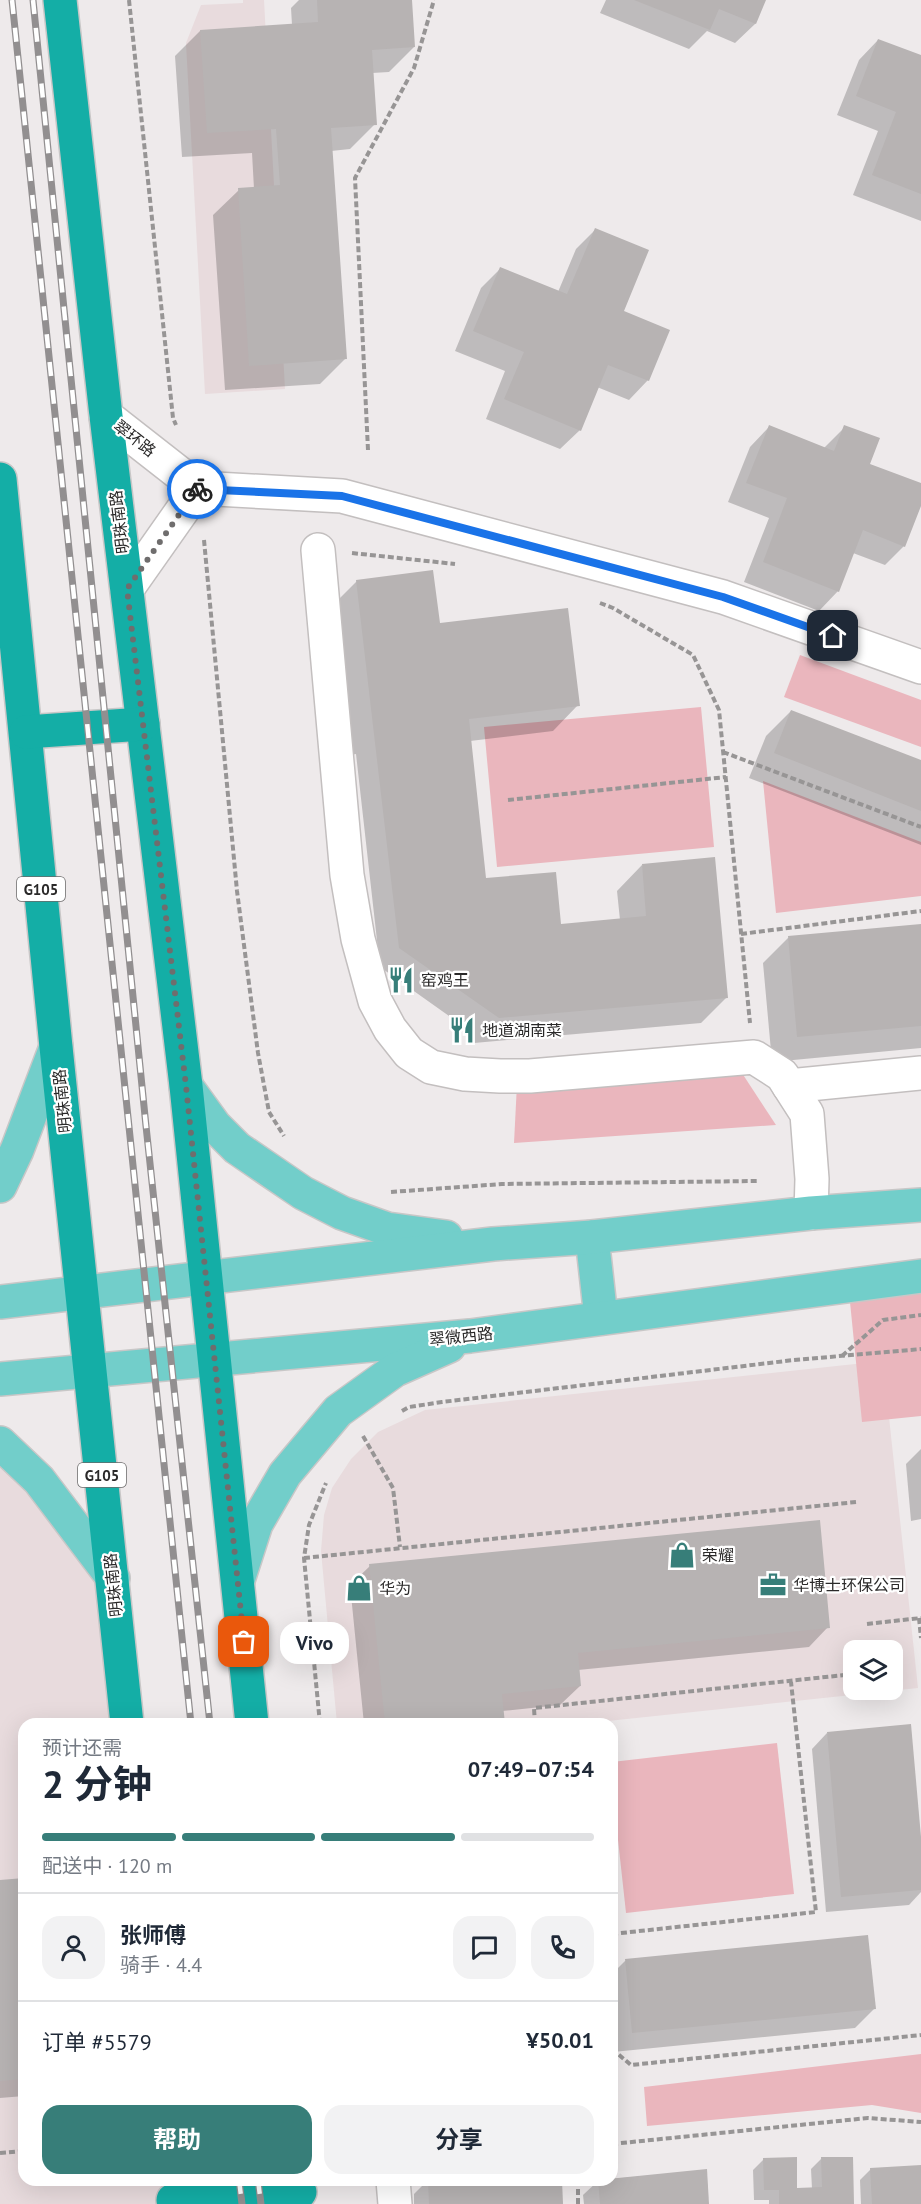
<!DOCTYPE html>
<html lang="zh">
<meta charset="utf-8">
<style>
body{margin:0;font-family:"PT Sans","Noto Sans SC",sans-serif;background:#f2f2f3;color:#1f2937;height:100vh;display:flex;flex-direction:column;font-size:22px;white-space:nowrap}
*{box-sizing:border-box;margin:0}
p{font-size:20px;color:#747a83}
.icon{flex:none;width:33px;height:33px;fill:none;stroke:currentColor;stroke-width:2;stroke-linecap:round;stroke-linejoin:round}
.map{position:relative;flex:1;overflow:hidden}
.sheet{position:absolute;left:18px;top:1718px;width:600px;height:468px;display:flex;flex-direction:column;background:#fff;border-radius:18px;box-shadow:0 6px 24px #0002}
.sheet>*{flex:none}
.buttons{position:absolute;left:843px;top:1640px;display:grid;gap:12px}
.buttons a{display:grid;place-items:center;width:60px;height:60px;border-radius:12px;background:#fff;box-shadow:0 6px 24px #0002;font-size:30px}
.pin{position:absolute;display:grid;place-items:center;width:51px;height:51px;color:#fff;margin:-26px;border-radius:12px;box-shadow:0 3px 9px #0006}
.courier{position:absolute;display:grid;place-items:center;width:60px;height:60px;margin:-30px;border:4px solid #1a73e8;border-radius:50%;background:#fff;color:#222;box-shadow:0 2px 8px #0007}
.bubble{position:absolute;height:42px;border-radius:18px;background:#fff;box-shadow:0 6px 24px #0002;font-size:20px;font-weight:700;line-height:42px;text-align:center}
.overview em{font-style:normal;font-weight:700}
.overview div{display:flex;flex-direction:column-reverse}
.overview{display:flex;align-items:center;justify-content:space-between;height:102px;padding:0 24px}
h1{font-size:39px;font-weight:700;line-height:45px}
.bar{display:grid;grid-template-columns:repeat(4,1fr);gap:9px 6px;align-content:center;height:72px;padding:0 24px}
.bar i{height:8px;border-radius:4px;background:#e0e1e3}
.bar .on{background:#377e79}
.bar p{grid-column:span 4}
.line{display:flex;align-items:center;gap:15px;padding:0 24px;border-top:2px solid #e0e1e3}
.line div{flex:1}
.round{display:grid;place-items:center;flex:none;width:63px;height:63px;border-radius:18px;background:#f2f2f3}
.primary-button{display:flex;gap:12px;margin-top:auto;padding:12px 24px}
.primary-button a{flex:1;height:69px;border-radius:18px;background:#377e79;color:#fff;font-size:24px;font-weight:700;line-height:69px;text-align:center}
.primary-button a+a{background:#f2f2f3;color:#1f2937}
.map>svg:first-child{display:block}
.built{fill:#e8dbdd;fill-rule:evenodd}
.green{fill:#eab6bd}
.shadow{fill:#0003}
.building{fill:#b7b3b3}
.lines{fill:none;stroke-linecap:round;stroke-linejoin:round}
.minor-casing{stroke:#c3bfbf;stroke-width:36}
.major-casing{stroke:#c8c7c7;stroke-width:36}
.highway-casing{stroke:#c8c7c7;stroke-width:36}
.path{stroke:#979595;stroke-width:4;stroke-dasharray:6 3;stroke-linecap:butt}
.minor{stroke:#fff;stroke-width:33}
.major{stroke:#72ceca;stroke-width:33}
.highway{stroke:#14aea6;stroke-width:33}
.rail-casing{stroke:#928f90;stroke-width:7}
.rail{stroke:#fff;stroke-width:4.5;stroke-dasharray:14;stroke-linecap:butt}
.done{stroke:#6f6d6d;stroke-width:6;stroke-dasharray:0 10.8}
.route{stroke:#1a73e8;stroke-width:8}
.labels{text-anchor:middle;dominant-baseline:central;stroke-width:4.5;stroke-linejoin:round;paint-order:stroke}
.shield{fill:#fff;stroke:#6a6969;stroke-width:1.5}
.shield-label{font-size:15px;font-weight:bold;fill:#2a2929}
.street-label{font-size:16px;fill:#2a2929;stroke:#fff}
.poi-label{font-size:16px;fill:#2a2929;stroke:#fff;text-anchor:start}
</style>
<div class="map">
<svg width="921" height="2204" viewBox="0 0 921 2204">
<rect width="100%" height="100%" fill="#eeeaeb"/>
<g class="built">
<path d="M243,0H264L285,389L205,394L186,43L201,5L243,3Z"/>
<path d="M883,1361L918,1688L589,1723L337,1724L321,1551L324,1515L332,1488L351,1459L378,1432L425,1410ZM854,1650H892V1689H854Z"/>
<path d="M0,1443L112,1578L126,1723L24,1724V2180H173L176,2204H0Z"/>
</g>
<g class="green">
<path d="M800,655L921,700V747L784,697Z"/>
<path d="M701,707L714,847L497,867L484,727Z"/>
<path d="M763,781L921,842V896L776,913Z"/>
<path d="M738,1067L776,1125L514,1143L517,1084Z"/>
<path d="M921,1293V1416L862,1422L850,1302Z"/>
<path d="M777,1743L794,1894L626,1913L612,1785V1762Z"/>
<path d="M921,2054V2113L872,2105L647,2126L644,2087Z"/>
</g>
<g class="shadow">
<path d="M299,0H411L414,47L389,72L372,73L375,124L350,149L331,151L345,359L320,384L225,390L213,215L239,190L254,189L252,153L182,157L175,56L200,31L292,25L291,8Z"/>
<path d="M606,0H764L755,24L735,43L707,31L689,49L600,13Z"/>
<path d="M878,40L921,57V221L853,195L878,131L837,115L859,60Z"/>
<path d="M595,230L622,312L648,380L629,400L597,387L580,430L560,449L486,419L505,371L455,351L481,288L500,269L558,292L576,249Z"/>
<path d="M769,427L824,448L845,427L868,465L921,485V502L904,546L885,565L853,553L838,591L819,611L744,582L769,518L728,502L750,447Z"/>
<path d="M357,581L439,625L578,705L553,731L470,741L484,883L559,925L620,920L617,891L642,865L726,998L701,1023L474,1043L473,1033L380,967L356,754L350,755L332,606Z"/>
<path d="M791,711L921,762V845L749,778L766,736Z"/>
<path d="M921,926V1048L772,1062L763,963L788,938Z"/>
<path d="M921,1449V1519L911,1521L906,1464Z"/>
<path d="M370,1566L828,1627L809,1647L578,1670L580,1686L560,1705L502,1711L503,1724H364L350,1585Z"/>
<path d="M827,1733L921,1855V1892L909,1905L826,1912L812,1749Z"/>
<path d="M24,1879V2096L0,2098V1881Z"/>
<path d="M625,1961L875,2008L855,2028L613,2052L612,1974Z"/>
<path d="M764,2159L796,2190L812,2189L811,2169L821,2159L853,2204H769V2200H754L753,2170Z"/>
<path d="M921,2167V2204H861L860,2180L871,2169Z"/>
<path d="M705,2171L708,2204H584L583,2195L599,2180Z"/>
<path d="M428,2180H560L561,2204H414V2194Z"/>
</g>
<g class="building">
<path d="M317,0H412L415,47L372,50L377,125L331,128L347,359L249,366L238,188L280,185L276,129L207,133L200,30L318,22Z"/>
<path d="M634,0H766L756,24L719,9L710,30Z"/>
<path d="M878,39L921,55V194L872,175L896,112L856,96Z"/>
<path d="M595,228L649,250L624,311L670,330L649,381L608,365L581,431L504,399L524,352L473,331L500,267L567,294Z"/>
<path d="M769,425L834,451L844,425L880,438L870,464L921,483V506L905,547L863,530L839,592L763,562L787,498L746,483Z"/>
<path d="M433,570L440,623L568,608L580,706L469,719L486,878L556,872L561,924L646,916L642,864L715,857L728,998L499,1018L399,948L356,580Z"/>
<path d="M791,710L921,760V811L774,753Z"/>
<path d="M921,924V1026L797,1037L788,936Z"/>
<path d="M820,1520L830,1628L578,1653L581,1686L502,1694L505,1724H385L369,1564Z"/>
<path d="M911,1724L921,1837V1890L841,1897L827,1732Z"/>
<path d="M24,1878V2079L0,2081V1880Z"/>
<path d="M868,1935L876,2009L632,2033L625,1959Z"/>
<path d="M797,2157V2188L822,2187L821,2157H853L854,2204H779V2190H764L763,2158Z"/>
<path d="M921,2165V2204H872L870,2168Z"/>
<path d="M707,2169L709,2204H600L598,2180Z"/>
<path d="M428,2180H562L563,2204H429Z"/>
</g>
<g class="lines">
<g class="minor-casing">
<g id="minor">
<path d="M106,416L198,488L342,496L723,597L921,667"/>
<path d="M318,550L347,875L358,939L375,1001L390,1029L409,1053L431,1067L465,1074L500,1076H530L754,1057L782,1075L807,1114L812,1179L811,1213"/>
<path d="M127,589L198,488"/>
<path d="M789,1086L921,1073"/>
<path d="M393,2180L395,2204"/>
</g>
</g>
<g class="major-casing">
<g id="major">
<path d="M186,1086L215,1126L237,1148L303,1193L342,1213L387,1229L446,1237"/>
<path d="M0,1186L17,1150L56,1047"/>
<path d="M592,1237L601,1318"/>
<path d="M0,1302L493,1244L592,1237L811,1213L921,1205"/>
<path d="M0,1379L470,1336L921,1276"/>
<path d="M0,1443L39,1480L113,1578"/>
<path d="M238,1580L256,1524L285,1474L338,1411L395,1370L449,1346"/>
</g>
</g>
<g class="highway-casing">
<g id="highway">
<path d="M60,0L106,416L186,1086L252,1724"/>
<path d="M0,479L56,1047L127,1724"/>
<path d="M26,732L143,724"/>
<path d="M173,2200L300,2192"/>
</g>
</g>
<g class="path">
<path d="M129,0L173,418L176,425"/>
<path d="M368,450L355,178L414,68L434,0"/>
<path d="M204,540L237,891L258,1053L269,1112L284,1136"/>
<path d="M352,553L455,564"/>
<path d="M600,603L613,608L693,655L719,710L750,1023"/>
<path d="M723,752L921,827"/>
<path d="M508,800L726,777"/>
<path d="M741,934L921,911"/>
<path d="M391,1192L502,1184L758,1181"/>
<path d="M842,1356L883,1320L921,1315"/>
<path d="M402,1411L409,1407L442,1402L794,1360L921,1349"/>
<path d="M363,1436L393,1488L400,1547"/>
<path d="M304,1558L856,1502"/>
<path d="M919,1618L921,1638"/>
<path d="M867,1624L921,1618"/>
<path d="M320,1724L304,1558L309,1525L326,1483"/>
<path d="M535,1724L534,1708L854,1674"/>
<path d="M612,1934L816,1912L791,1682"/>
<path d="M612,2049L631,2065L921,2035"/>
<path d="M612,2144L868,2118L921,2122"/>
<path d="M0,2153L24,2151"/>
<path d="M578,2204V2180"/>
</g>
<use href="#minor" class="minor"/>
<use href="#major" class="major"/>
<use href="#highway" class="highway"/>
<g class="rail-casing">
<g id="rail">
<path d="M12,0L191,1724"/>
<path d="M33,0L146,1126L210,1724"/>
<path d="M239,2180L242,2204"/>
<path d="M258,2180L261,2204"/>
</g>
</g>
<use href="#rail" class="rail"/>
</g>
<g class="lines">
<path class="done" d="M197,489L127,589L186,1086L244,1642"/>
<path class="route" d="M197,489L342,496L723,597L833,636"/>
</g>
<defs>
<g id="restaurant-bare" transform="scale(2.07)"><path d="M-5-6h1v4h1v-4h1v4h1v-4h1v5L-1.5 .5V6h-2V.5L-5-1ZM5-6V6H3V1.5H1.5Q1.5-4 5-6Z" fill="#377e79" stroke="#fff" stroke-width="2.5" paint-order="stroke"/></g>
<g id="shop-bare" transform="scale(2.07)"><path d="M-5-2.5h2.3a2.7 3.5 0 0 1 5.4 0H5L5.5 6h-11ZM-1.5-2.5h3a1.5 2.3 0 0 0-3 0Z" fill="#377e79" stroke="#fff" stroke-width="2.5" paint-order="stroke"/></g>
<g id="office-bare" transform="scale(2.07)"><path d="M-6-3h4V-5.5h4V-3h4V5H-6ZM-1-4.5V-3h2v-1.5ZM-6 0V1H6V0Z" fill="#377e79" stroke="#fff" stroke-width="2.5" paint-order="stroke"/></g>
</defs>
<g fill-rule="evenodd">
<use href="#restaurant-bare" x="401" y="980"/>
<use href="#restaurant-bare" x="462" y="1030"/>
<use href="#shop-bare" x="682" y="1555"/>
<use href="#office-bare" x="773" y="1585"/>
<use href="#shop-bare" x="359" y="1588"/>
</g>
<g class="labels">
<g class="shield">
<rect x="17" y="877" width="48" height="24" rx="4.5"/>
<rect x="78" y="1463" width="48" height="24" rx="4.5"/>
</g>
<g class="shield-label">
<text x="41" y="889">G105</text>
<text x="102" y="1475">G105</text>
</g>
<g class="street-label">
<text transform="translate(135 438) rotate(38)">翠环路</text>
<text transform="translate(119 522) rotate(-97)">明珠南路</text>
<text transform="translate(62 1101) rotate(-96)">明珠南路</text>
<text transform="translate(461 1336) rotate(-6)">翠微西路</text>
<text transform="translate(113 1585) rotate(-96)">明珠南路</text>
</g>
<g class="poi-label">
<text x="421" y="980">窑鸡王</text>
<text x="482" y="1030">地道湖南菜</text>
<text x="702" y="1555">荣耀</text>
<text x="793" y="1585">华博士环保公司</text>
<text x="379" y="1588">华为</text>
</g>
</g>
</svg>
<div class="buttons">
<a><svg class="icon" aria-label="layers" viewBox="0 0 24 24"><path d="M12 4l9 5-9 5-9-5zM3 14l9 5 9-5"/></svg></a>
</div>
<div class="pin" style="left:244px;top:1642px;background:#ea580c"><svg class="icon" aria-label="bag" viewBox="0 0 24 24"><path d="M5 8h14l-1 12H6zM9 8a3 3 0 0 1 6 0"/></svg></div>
<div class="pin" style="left:833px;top:636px;background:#1f2937"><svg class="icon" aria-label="home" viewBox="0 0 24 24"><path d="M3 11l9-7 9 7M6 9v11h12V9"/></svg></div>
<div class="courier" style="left:197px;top:489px"><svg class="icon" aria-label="bike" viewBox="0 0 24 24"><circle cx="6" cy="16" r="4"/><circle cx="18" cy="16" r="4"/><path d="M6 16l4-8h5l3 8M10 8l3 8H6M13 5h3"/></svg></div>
<div class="bubble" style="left:280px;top:1622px;width:69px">Vivo</div>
<section class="sheet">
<div class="overview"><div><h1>2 分钟</h1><p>预计还需</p></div><em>07:49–07:54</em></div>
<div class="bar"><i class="on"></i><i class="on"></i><i class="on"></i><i></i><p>配送中 · 120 m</p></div>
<div class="line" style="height:108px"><a class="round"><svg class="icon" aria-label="person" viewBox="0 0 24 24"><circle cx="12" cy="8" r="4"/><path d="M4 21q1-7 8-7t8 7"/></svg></a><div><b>张师傅</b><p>骑手 · 4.4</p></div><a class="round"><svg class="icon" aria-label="chat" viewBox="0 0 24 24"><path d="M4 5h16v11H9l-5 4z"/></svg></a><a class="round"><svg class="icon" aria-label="phone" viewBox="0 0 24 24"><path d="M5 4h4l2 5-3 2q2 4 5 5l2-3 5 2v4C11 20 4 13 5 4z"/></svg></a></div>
<div class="line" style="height:78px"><div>订单 #5579</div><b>¥50.01</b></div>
<div class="primary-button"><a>帮助</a><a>分享</a></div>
</section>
</div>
